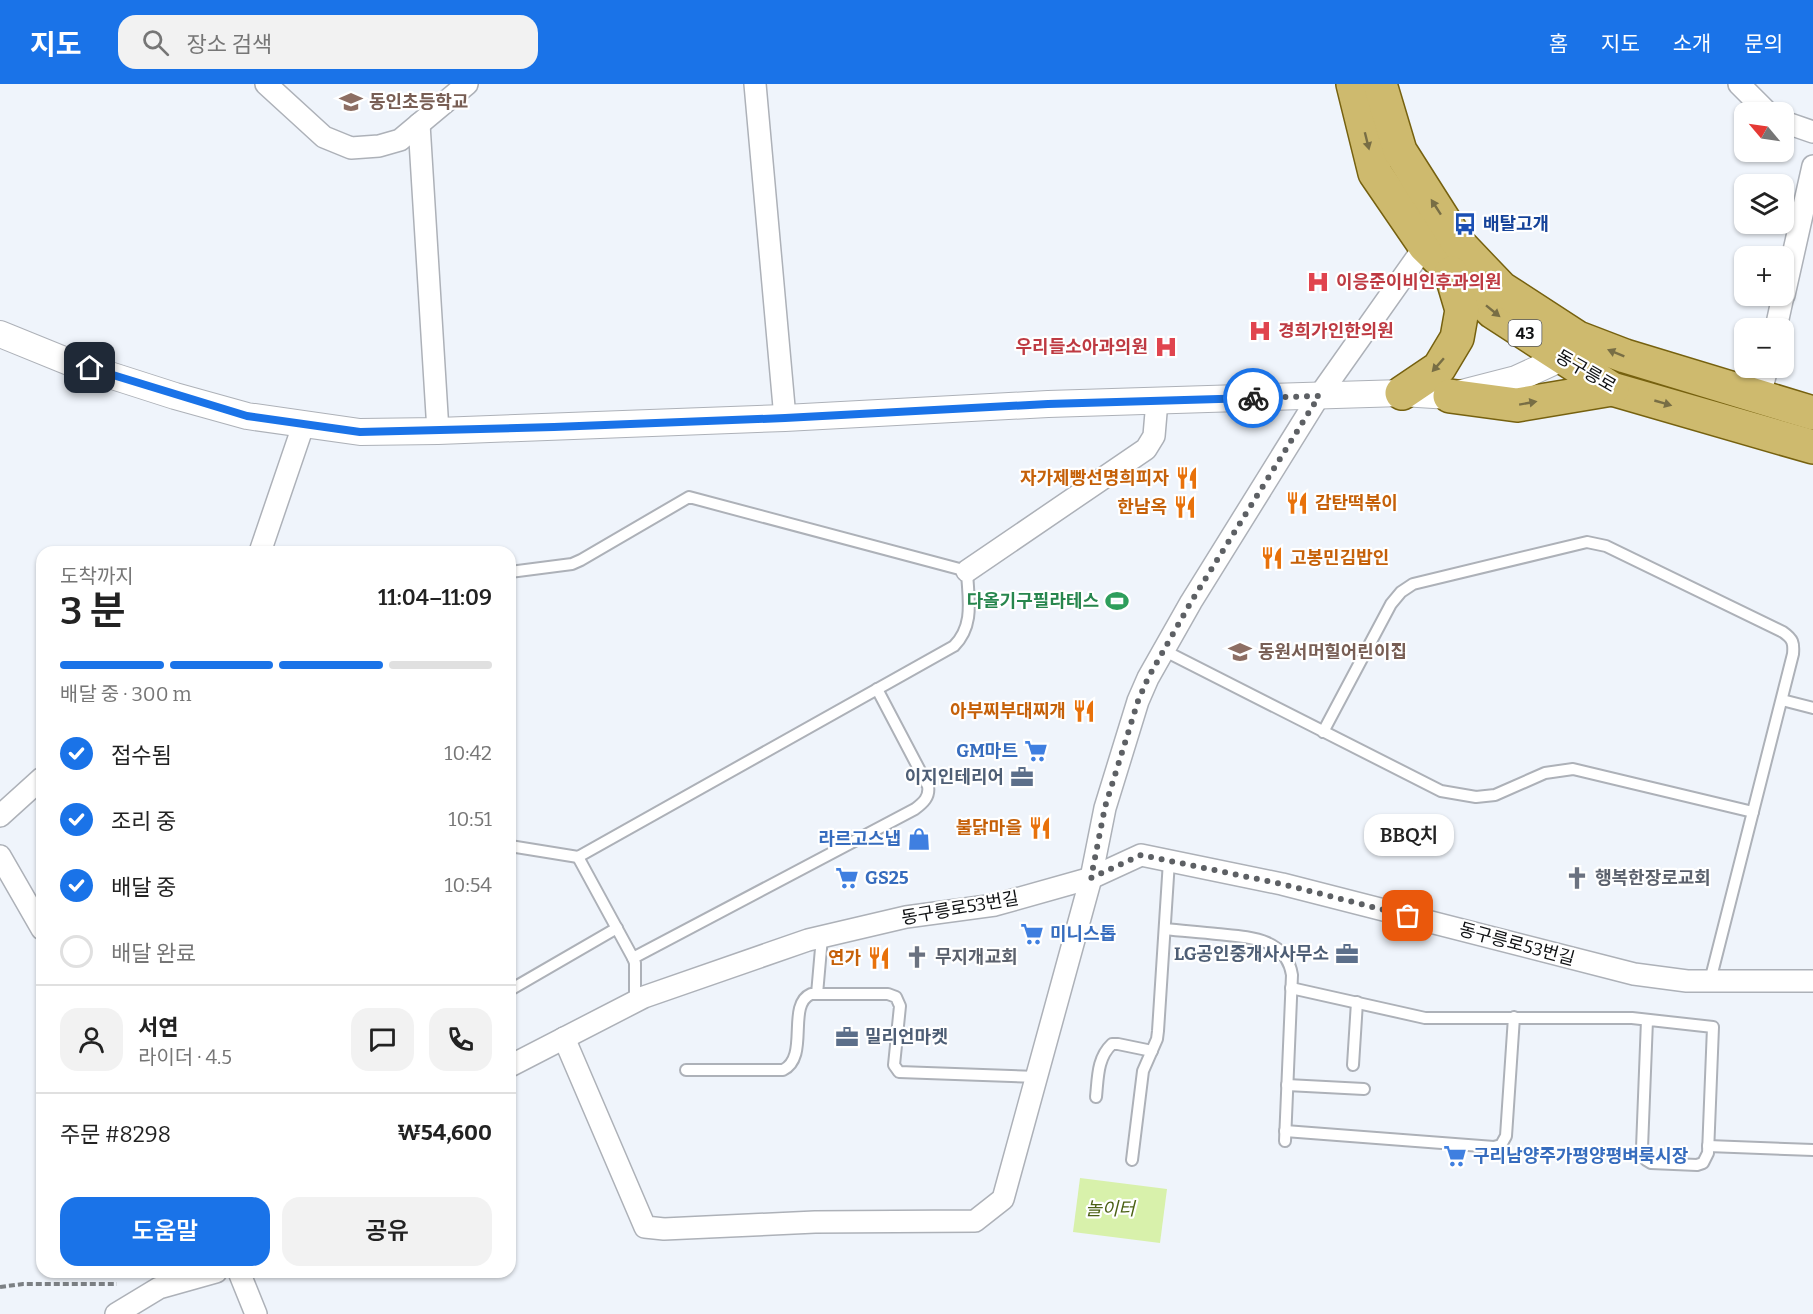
<!DOCTYPE html>
<html lang="ko">
<meta charset="utf-8">
<style>
body{margin:0;font-family:Bitter,"Noto Sans KR",serif;background:#f2f2f2;color:#222;height:100vh;display:flex;flex-direction:column;font-size:22px;white-space:nowrap}
*{box-sizing:border-box;margin:0}
p{font-size:20px;color:#767676}
.icon{flex:none;width:33px;height:33px;fill:none;stroke:currentColor;stroke-width:2;stroke-linecap:round;stroke-linejoin:round}
.map{position:relative;flex:1;overflow:hidden}
.side{position:absolute;left:36px;top:462px;width:480px;height:732px;display:flex;flex-direction:column;background:#fff;border-radius:18px;box-shadow:0 2px 4px #0004}
.side>*{flex:none}
.needle{width:39px;rotate:299deg}
.buttons{position:absolute;left:1734px;top:18px;display:grid;gap:12px}
.buttons a{display:grid;place-items:center;width:60px;height:60px;border-radius:12px;background:#fff;box-shadow:0 2px 4px #0004;font-size:30px}
.pin{position:absolute;display:grid;place-items:center;width:51px;height:51px;color:#fff;margin:-26px;border-radius:12px;box-shadow:0 3px 9px #0006}
.courier{position:absolute;display:grid;place-items:center;width:60px;height:60px;margin:-30px;border:4px solid #1a73e8;border-radius:50%;background:#fff;color:#222;box-shadow:0 2px 8px #0007}
.bubble{position:absolute;height:42px;border-radius:18px;background:#fff;box-shadow:0 2px 4px #0004;font-size:20px;font-weight:600;line-height:42px;text-align:center}
.summary em{font-style:normal;font-weight:600}
.summary div{display:flex;flex-direction:column-reverse}
.summary{display:flex;align-items:center;justify-content:space-between;height:102px;padding:0 24px}
h1{font-size:39px;font-weight:600;line-height:45px}
.bar{display:grid;grid-template-columns:repeat(4,1fr);gap:9px 6px;align-content:center;height:72px;padding:0 24px}
.bar i{height:8px;border-radius:4px;background:#e0e0e0}
.bar .current{background:#1a73e8}
.bar p{grid-column:span 4}
.line{display:flex;align-items:center;gap:15px;padding:0 24px;border-top:2px solid #e0e0e0}
.line div{flex:1}
.round{display:grid;place-items:center;flex:none;width:63px;height:63px;border-radius:18px;background:#f2f2f2}
ol{padding:0 24px;list-style:none}
li{display:flex;align-items:center;gap:18px;height:66px}
li p{margin-inline-start:auto}
li .icon{padding:6px;border-radius:50%;background:#1a73e8;color:#fff;stroke-width:4}
li:last-child{color:#767676}
li i{width:33px;height:33px;border:3px solid #e0e0e0;border-radius:50%}
.cta{display:flex;gap:12px;margin-top:auto;padding:12px 24px}
.cta a{flex:1;height:69px;border-radius:18px;background:#1a73e8;color:#fff;font-size:24px;font-weight:600;line-height:69px;text-align:center}
.cta a+a{background:#f2f2f2;color:#222}
header{display:flex;align-items:center;gap:36px;box-sizing:border-box;height:84px;padding:0 30px;background:#1a73e8;color:#fff}
header strong{font-size:28px}
nav{display:flex;gap:33px;margin-inline-start:auto;font-size:21px}
.search{width:420px;height:54px;background:#f2f2f2;display:flex;align-items:center;gap:15px;box-sizing:border-box;padding:0 21px;border-radius:18px;color:#767676;font-size:22px}
.map>svg:first-child{display:block}
.green{fill:#d8f1ab}
.lines{fill:none;stroke-linecap:round;stroke-linejoin:round}
.service-casing{stroke:#adb1b8;stroke-width:14}
.minor-casing{stroke:#adb1b8;stroke-width:24}
.tertiary-casing{stroke:#adb1b8;stroke-width:28}
.primary-casing{stroke:#76610f;stroke-width:36}
.path{stroke:#7c8084;stroke-width:4;stroke-dasharray:6 3;stroke-linecap:butt}
.service{stroke:#fff;stroke-width:10}
.minor{stroke:#fff;stroke-width:21}
.tertiary{stroke:#fff;stroke-width:26}
.primary{stroke:#ceba6e;stroke-width:33}
.oneway{fill:#786e45}
.done{stroke:#5d6064;stroke-width:6;stroke-dasharray:0 10.8}
.route{stroke:#1a73e8;stroke-width:8}
.labels{text-anchor:middle;dominant-baseline:central;stroke-width:4.5;stroke-linejoin:round;paint-order:stroke}
.shield{fill:#fff;stroke:#57585a;stroke-width:1.5}
.shield-label{font-size:16px;font-weight:bold;fill:#0f1113}
.education-label{font-size:18px;font-weight:bold;fill:#785e54;stroke:#fff;text-anchor:start}
.transit-label{font-size:18px;font-weight:bold;fill:#164399;stroke:#fff;text-anchor:start}
.health-label{font-size:18px;font-weight:bold;fill:#be3a42;stroke:#fff;text-anchor:start}
.street-label{font-size:18px;fill:#0f1113;stroke:#fff}
.food-label{font-size:18px;font-weight:bold;fill:#c56008;stroke:#fff;text-anchor:end}
.leisure-label{font-size:18px;font-weight:bold;fill:#27864d;stroke:#fff;text-anchor:end}
.shop-label{font-size:18px;font-weight:bold;fill:#366cbe;stroke:#fff;text-anchor:start}
.service-label{font-size:18px;font-weight:bold;fill:#4e5e75;stroke:#fff;text-anchor:end}
.worship-label{font-size:18px;font-weight:bold;fill:#5b616d;stroke:#fff;text-anchor:start}
.park-label{font-size:18px;font-style:italic;fill:#4b6114;stroke:#fff}
</style>
<header>
<strong>지도</strong>
<div class="search"><svg class="icon" aria-label="search" viewBox="0 0 24 24"><circle cx="10" cy="10" r="6"/><path d="M15 15l6 6"/></svg>장소 검색</div>
<nav><a>홈</a><a>지도</a><a>소개</a><a>문의</a></nav>
</header>
<div class="map">
<svg width="1813" height="1230" viewBox="0 0 1813 1230">
<rect width="100%" height="100%" fill="#eff4fb"/>
<path class="green" d="M1080,1094L1167,1105L1160,1159L1073,1148Z"/>
<g class="lines">
<g class="service-casing">
<g id="service">
<path d="M510,488L572,480L581,476L689,413L967,487C968,514 975,541 954,562L578,773L510,762"/>
<path d="M1163,566L1441,707L1476,713L1495,711L1545,689L1573,685L1753,728"/>
<path d="M1782,616L1813,624"/>
<path d="M1323,648L1391,520L1401,508L1413,500L1587,458L1606,462L1783,548C1793,555 1794,559 1793,570L1710,897"/>
<path d="M578,773L633,874L915,725C923,719 930,713 928,702L877,605"/>
<path d="M1165,845C1182,847 1200,848 1217,850C1247,853 1286,853 1292,891L1285,1057"/>
<path d="M633,874L635,879V917"/>
<path d="M1291,904L1425,934H1632L1713,943L1708,1069L1703,1079L1697,1081L1651,1079L1646,1076L1642,1064L1647,936"/>
<path d="M510,906L617,844"/>
<path d="M817,910L822,853"/>
<path d="M1353,981L1357,918"/>
<path d="M686,986H783C810,973 786,921 811,910H888L896,913L900,922L894,981L899,988L1038,993"/>
<path d="M1287,1001L1364,1005"/>
<path d="M1096,1013C1098,994 1097,974 1112,960H1118L1152,967"/>
<path d="M1285,1047L1494,1063L1501,1061L1506,1052L1514,933"/>
<path d="M1708,1062L1813,1066"/>
<path d="M1132,1076L1143,987L1157,955L1158,947L1169,777"/>
</g>
</g>
<g class="minor-casing">
<g id="minor">
<path d="M266,0L324,53L351,64L379,62L400,56L467,0"/>
<path d="M755,0L785,334"/>
<path d="M1739,0L1767,28"/>
<path d="M1784,38L1813,48"/>
<path d="M419,40L438,347"/>
<path d="M1784,211L1813,82"/>
<path d="M1776,244L1783,212"/>
<path d="M1760,312L1767,284"/>
<path d="M260,468L304,339"/>
<path d="M967,487L1146,365L1154,352L1157,317"/>
<path d="M0,732L42,694"/>
<path d="M0,772L42,845"/>
<path d="M564,954L645,1143L664,1145L815,1138L975,1137L1003,1115L1091,794L1105,724L1138,617L1148,594L1191,518L1319,312L1425,162"/>
<path d="M510,982L644,913L808,856L906,833L995,821L1091,794L1141,771L1282,800L1634,890L1687,897H1813"/>
<path d="M239,1188L256,1230"/>
<path d="M116,1230L159,1204L216,1188"/>
</g>
</g>
<g class="tertiary-casing">
<path id="tertiary" d="M0,250L69,278L175,312L247,332L360,348L438,347L785,334L1048,320L1402,309L1450,312L1516,295L1562,274L1572,261"/>
</g>
<g class="primary-casing">
<g id="primary">
<path d="M1353,0L1375,89L1425,162L1493,228L1612,305L1813,363"/>
<path d="M1380,0L1400,67L1459,160L1501,204L1578,254L1625,272L1813,329"/>
<path d="M1402,309L1439,284L1457,254L1462,226L1451,189"/>
<path d="M1450,312L1517,321L1612,305"/>
</g>
</g>
<path class="path" d="M0,1203L23,1200H117"/>
<use href="#service" class="service"/>
<use href="#minor" class="minor"/>
<use href="#tertiary" class="tertiary"/>
<use href="#primary" class="primary"/>
</g>
<defs><path id="oneway-solid" d="M-6-.8H1V-3.2L6.5 0L1 3.2V.8H-6Z" transform="scale(1.5)"/></defs>
<g class="oneway">
<use href="#oneway-solid" transform="translate(1367 57) rotate(76)"/>
<use href="#oneway-solid" transform="translate(1436 123) rotate(-123)"/>
<use href="#oneway-solid" transform="translate(1493 227) rotate(39)"/>
<use href="#oneway-solid" transform="translate(1616 269) rotate(-158)"/>
<use href="#oneway-solid" transform="translate(1438 281) rotate(131)"/>
<use href="#oneway-solid" transform="translate(1528 319) rotate(-10)"/>
<use href="#oneway-solid" transform="translate(1663 319) rotate(16)"/>
</g>
<g class="lines">
<path class="done" d="M1253,314L1319,312L1191,518L1148,594L1138,617L1105,723L1091,794L1141,771L1282,800L1408,832"/>
<path class="route" d="M90,284L247,332L360,348L554,343L785,334L1048,320L1253,314"/>
</g>
<defs>
<g id="school-bare" transform="scale(1.8)"><path d="M0-5L7-2L0 1L-7-2ZM-4 1L0 2.5L4 1V4Q0 6-4 4Z" fill="#8d6e63" stroke="#fff" stroke-width="2.5" paint-order="stroke"/></g>
<g id="bus-bare" transform="scale(1.8)"><path d="M-5-6H5V4H4V6H2V4H-2V6H-4V4H-5ZM-3.5-4V0h7V-4ZM-3.5 1.2v1.5H-2V1.2ZM2 1.2v1.5H3.5V1.2Z" fill="#1a4fb4" stroke="#fff" stroke-width="2.5" paint-order="stroke"/></g>
<g id="hospital-bare" transform="scale(1.8)"><path d="M-5-5h3v3.5h4V-5h3V5h-3V1.5h-4V5h-3Z" fill="#e0444e" stroke="#fff" stroke-width="2.5" paint-order="stroke"/></g>
<g id="restaurant-bare" transform="scale(1.8)"><path d="M-5-6h1v4h1v-4h1v4h1v-4h1v5L-1.5 .5V6h-2V.5L-5-1ZM5-6V6H3V1.5H1.5Q1.5-4 5-6Z" fill="#e8710a" stroke="#fff" stroke-width="2.5" paint-order="stroke"/></g>
<g id="stadium-bare" transform="scale(1.8)"><path d="M0-5a6.5 5 0 1 0 0 10a6.5 5 0 1 0 0-10ZM-3.5-1.8h7v3.6h-7Z" fill="#2e9e5b" stroke="#fff" stroke-width="2.5" paint-order="stroke"/></g>
<g id="supermarket-bare" transform="scale(1.8)"><path d="M-6-5.5h2.5l.6 2H6L4.5 2H-2.5L-4.4-4H-6ZM-1.5 3.2a1.3 1.3 0 1 0 .1 0ZM3 3.2a1.3 1.3 0 1 0 .1 0Z" fill="#3f7fe0" stroke="#fff" stroke-width="2.5" paint-order="stroke"/></g>
<g id="office-bare" transform="scale(1.8)"><path d="M-6-3h4V-5.5h4V-3h4V5H-6ZM-1-4.5V-3h2v-1.5ZM-6 0V1H6V0Z" fill="#5c6f8a" stroke="#fff" stroke-width="2.5" paint-order="stroke"/></g>
<g id="shop-bare" transform="scale(1.8)"><path d="M-5-2.5h2.3a2.7 3.5 0 0 1 5.4 0H5L5.5 6h-11ZM-1.5-2.5h3a1.5 2.3 0 0 0-3 0Z" fill="#3f7fe0" stroke="#fff" stroke-width="2.5" paint-order="stroke"/></g>
<g id="church-bare" transform="scale(1.8)"><path d="M-1.2-6h2.4v3.5h3.3v2.4h-3.3V6h-2.4V-.1h-3.3v-2.4h3.3Z" fill="#6b7280" stroke="#fff" stroke-width="2.5" paint-order="stroke"/></g>
</defs>
<g fill-rule="evenodd">
<use href="#school-bare" x="351" y="18"/>
<use href="#bus-bare" x="1465" y="140"/>
<use href="#hospital-bare" x="1318" y="198"/>
<use href="#hospital-bare" x="1260" y="247"/>
<use href="#hospital-bare" x="1166" y="263"/>
<use href="#restaurant-bare" x="1187" y="394"/>
<use href="#restaurant-bare" x="1297" y="419"/>
<use href="#restaurant-bare" x="1185" y="423"/>
<use href="#restaurant-bare" x="1272" y="474"/>
<use href="#stadium-bare" x="1117" y="517"/>
<use href="#school-bare" x="1240" y="568"/>
<use href="#restaurant-bare" x="1084" y="627"/>
<use href="#supermarket-bare" x="1036" y="667"/>
<use href="#office-bare" x="1022" y="693"/>
<use href="#restaurant-bare" x="1040" y="744"/>
<use href="#shop-bare" x="919" y="755"/>
<use href="#supermarket-bare" x="847" y="794"/>
<use href="#church-bare" x="1577" y="794"/>
<use href="#supermarket-bare" x="1032" y="850"/>
<use href="#office-bare" x="1347" y="870"/>
<use href="#church-bare" x="917" y="873"/>
<use href="#restaurant-bare" x="879" y="874"/>
<use href="#office-bare" x="847" y="953"/>
<use href="#supermarket-bare" x="1455" y="1072"/>
</g>
<g class="labels">
<rect class="shield" x="1508.5" y="236" width="33" height="26" rx="4.5"/>
<g class="shield-label">
<text x="1525" y="249">43</text>
</g>
<g class="education-label">
<text x="369" y="18">동인초등학교</text>
<text x="1258" y="568">동원서머힐어린이집</text>
</g>
<g class="transit-label">
<text x="1483" y="140">배탈고개</text>
</g>
<g class="health-label">
<text x="1336" y="198">이응준이비인후과의원</text>
<text x="1278" y="247">경희가인한의원</text>
<text x="1148" y="263" text-anchor="end">우리들소아과의원</text>
</g>
<g class="street-label">
<text transform="translate(1586 287) rotate(30)">동구릉로</text>
<text transform="translate(960 824) rotate(-10)">동구릉로53번길</text>
<text transform="translate(1517 860) rotate(15)">동구릉로53번길</text>
</g>
<g class="food-label">
<text x="1169" y="394">자가제빵선명희피자</text>
<text x="1315" y="419" text-anchor="start">감탄떡볶이</text>
<text x="1167" y="423">한남옥</text>
<text x="1290" y="474" text-anchor="start">고봉민김밥인</text>
<text x="1066" y="627">아부찌부대찌개</text>
<text x="1022" y="744">불닭마을</text>
<text x="861" y="874">연가</text>
</g>
<g class="leisure-label">
<text x="1099" y="517">다올기구필라테스</text>
</g>
<g class="shop-label">
<text x="1018" y="667" text-anchor="end">GM마트</text>
<text x="901" y="755" text-anchor="end">라르고스냅</text>
<text x="865" y="794">GS25</text>
<text x="1050" y="850">미니스톱</text>
<text x="1473" y="1072">구리남양주가평양평벼룩시장</text>
</g>
<g class="service-label">
<text x="1004" y="693">이지인테리어</text>
<text x="1329" y="870">LG공인중개사사무소</text>
<text x="865" y="953" text-anchor="start">밀리언마켓</text>
</g>
<g class="worship-label">
<text x="1595" y="794">행복한장로교회</text>
<text x="935" y="873">무지개교회</text>
</g>
<g class="park-label">
<text x="1110" y="1125">놀이터</text>
</g>
</g>
</svg>
<div class="buttons">
<a><svg class="needle" viewBox="-14 -14 28 28"><path d="M0-13l5 13h-10z" fill="#e53935"/><path d="M0 13l5-13h-10z" fill="#767676"/></svg></a>
<a><svg class="icon" aria-label="layers" viewBox="0 0 24 24"><path d="M12 4l9 5-9 5-9-5zM3 14l9 5 9-5"/></svg></a>
<a>+</a>
<a>−</a>
</div>
<div class="pin" style="left:1408px;top:832px;background:#ea580c"><svg class="icon" aria-label="bag" viewBox="0 0 24 24"><path d="M5 8h14l-1 12H6zM9 8a3 3 0 0 1 6 0"/></svg></div>
<div class="pin" style="left:90px;top:284px;background:#1f2937"><svg class="icon" aria-label="home" viewBox="0 0 24 24"><path d="M3 11l9-7 9 7M6 9v11h12V9"/></svg></div>
<div class="courier" style="left:1253px;top:314px"><svg class="icon" aria-label="bike" viewBox="0 0 24 24"><circle cx="6" cy="16" r="4"/><circle cx="18" cy="16" r="4"/><path d="M6 16l4-8h5l3 8M10 8l3 8H6M13 5h3"/></svg></div>
<div class="bubble" style="left:1364px;top:730px;width:90px">BBQ치</div>
<section class="side">
<div class="summary"><div><h1>3 분</h1><p>도착까지</p></div><em>11:04–11:09</em></div>
<div class="bar"><i class="current"></i><i class="current"></i><i class="current"></i><i></i><p>배달 중 · 300 m</p></div>
<ol>
<li><svg class="icon" aria-label="check" viewBox="0 0 24 24"><path d="M5 12l5 5 9-10"/></svg>접수됨<p>10:42</p></li>
<li><svg class="icon" aria-label="check" viewBox="0 0 24 24"><path d="M5 12l5 5 9-10"/></svg>조리 중<p>10:51</p></li>
<li><svg class="icon" aria-label="check" viewBox="0 0 24 24"><path d="M5 12l5 5 9-10"/></svg>배달 중<p>10:54</p></li>
<li><i></i>배달 완료</li>
</ol>
<div class="line" style="height:108px"><a class="round"><svg class="icon" aria-label="person" viewBox="0 0 24 24"><circle cx="12" cy="8" r="4"/><path d="M4 21q1-7 8-7t8 7"/></svg></a><div><b>서연</b><p>라이더 · 4.5</p></div><a class="round"><svg class="icon" aria-label="chat" viewBox="0 0 24 24"><path d="M4 5h16v11H9l-5 4z"/></svg></a><a class="round"><svg class="icon" aria-label="phone" viewBox="0 0 24 24"><path d="M5 4h4l2 5-3 2q2 4 5 5l2-3 5 2v4C11 20 4 13 5 4z"/></svg></a></div>
<div class="line" style="height:78px"><div>주문 #8298</div><b>₩54,600</b></div>
<div class="cta"><a>도움말</a><a>공유</a></div>
</section>
</div>
